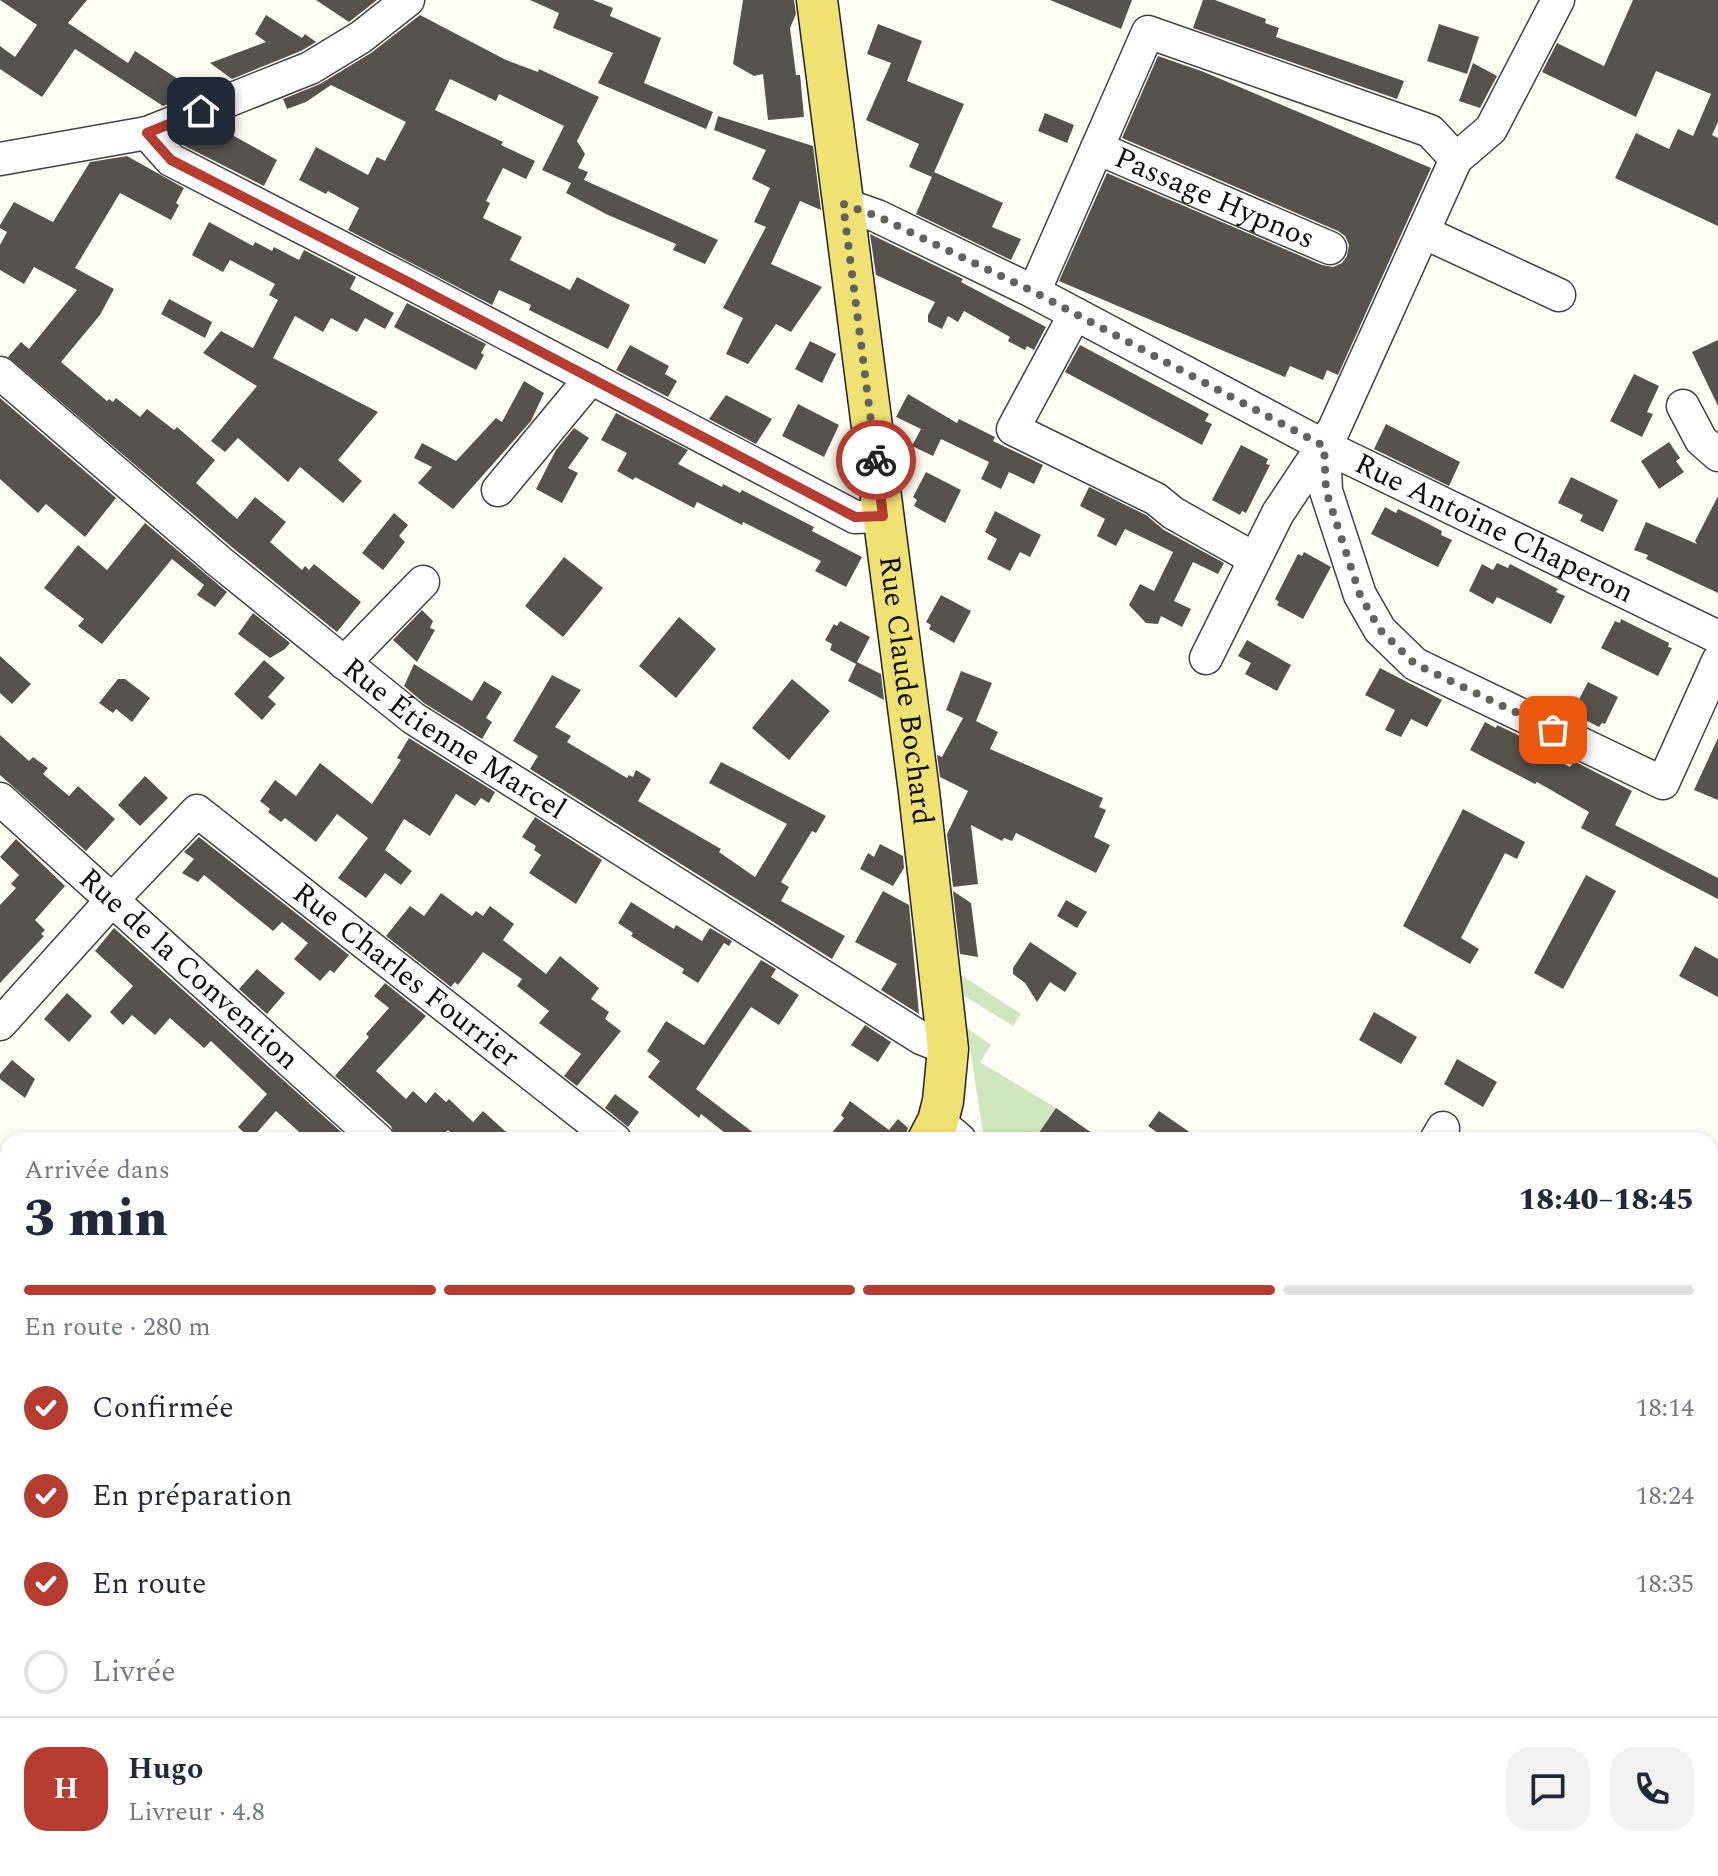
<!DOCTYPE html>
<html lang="fr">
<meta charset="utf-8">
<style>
body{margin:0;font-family:Spectral,serif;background:#f2f2f3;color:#1f2937;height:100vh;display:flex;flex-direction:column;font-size:30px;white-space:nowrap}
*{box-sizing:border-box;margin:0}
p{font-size:26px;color:#747a83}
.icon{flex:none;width:44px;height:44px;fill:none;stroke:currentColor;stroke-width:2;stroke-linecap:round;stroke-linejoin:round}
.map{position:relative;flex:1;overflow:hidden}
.drawer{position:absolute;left:0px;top:1132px;width:1718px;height:744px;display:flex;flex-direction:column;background:#fff;border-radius:24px 24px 0 0;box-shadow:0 2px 6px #0004}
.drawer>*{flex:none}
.pin{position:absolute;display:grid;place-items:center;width:68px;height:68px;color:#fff;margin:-34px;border-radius:16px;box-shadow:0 4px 12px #0006}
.courier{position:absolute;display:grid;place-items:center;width:80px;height:80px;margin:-40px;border:6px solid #b63c30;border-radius:50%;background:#fff;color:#222;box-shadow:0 2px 10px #0007}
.summary em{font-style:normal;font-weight:800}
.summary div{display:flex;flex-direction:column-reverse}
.summary{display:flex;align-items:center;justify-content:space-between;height:136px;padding:0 24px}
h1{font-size:52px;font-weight:800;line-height:60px}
.bar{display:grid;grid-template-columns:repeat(4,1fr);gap:12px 8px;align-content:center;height:96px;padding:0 24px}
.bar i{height:10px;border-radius:6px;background:#e0e1e3}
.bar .selected{background:#b63c30}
.bar p{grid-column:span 4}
.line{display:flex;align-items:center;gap:20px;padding:0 24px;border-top:2px solid #e0e1e3}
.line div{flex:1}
.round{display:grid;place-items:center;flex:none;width:84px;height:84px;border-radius:24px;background:#f2f2f3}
ol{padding:0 24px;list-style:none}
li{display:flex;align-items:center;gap:24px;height:88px}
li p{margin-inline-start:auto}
li .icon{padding:8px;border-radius:50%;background:#b63c30;color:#fff;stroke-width:4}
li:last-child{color:#747a83}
li i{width:44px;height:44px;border:4px solid #e0e1e3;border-radius:50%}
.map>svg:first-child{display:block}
.green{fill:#cee7be}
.water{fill:#bbd6f2;stroke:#4782c4;stroke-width:2}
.building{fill:#57524c}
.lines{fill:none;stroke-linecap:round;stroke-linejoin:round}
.minor-casing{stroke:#424242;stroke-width:35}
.major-casing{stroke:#202020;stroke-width:43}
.minor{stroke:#fff;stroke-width:32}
.major{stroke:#efe172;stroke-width:40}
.done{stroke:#63625f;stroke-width:8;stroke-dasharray:0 14.4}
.route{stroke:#b63c30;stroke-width:10}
.labels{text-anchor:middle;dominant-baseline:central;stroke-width:8;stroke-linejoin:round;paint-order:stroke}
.street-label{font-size:30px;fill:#0f0f0f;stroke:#fff}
</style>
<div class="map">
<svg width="1718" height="1876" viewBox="0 0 1718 1876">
<rect width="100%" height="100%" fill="#fefdf3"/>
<g class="green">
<path d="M958,973L1021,1014L1013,1026L961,994Z"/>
<path d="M967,1028L991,1045L980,1062L1056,1108L1034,1140H994L983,1133Z"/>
</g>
<g class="water">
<path d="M1718,1578V1749L1710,1752V1585Z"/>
<path d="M1353,1868H1480L1467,1876H1345Z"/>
</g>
<g class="building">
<path d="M0,0H87L68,23L128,63L135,51L198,92L163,106L75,49L42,97L0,69V46L15,57L37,25Z"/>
<path d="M316,0H377L349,22Z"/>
<path d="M530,0H593L613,8L610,16L661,38L644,83L713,112L706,129L598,83L613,53L553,28L559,13Z"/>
<path d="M743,0H794L796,14L790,28L796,75H800L804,117L768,120L763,74L754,76L733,64Z"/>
<path d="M1050,0H1132L1121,29Z"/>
<path d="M1203,0H1215L1266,19L1265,23L1279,28L1276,37L1404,81L1397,99L1193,28Z"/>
<path d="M1633,0H1718V122L1712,135L1718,138V226L1615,178L1636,133L1669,149L1678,129L1693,136L1711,94L1656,71L1636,117L1542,72L1557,43L1604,66Z"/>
<path d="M266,15L302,38L305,34L316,42L301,51L232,79L210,63L266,42L255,34Z"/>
<path d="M420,15L506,60L538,72L539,69L599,97L577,141L585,154L578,168L588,172L584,180L718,240L705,264L673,250L676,244L608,215L566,193L571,183L542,170L564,126L499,94L496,101L450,79L435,110L503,142L501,145L535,161L526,179L503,168L486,201L490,203L483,218L522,237L510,260L570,290L577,277L630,305L608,349L529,310L531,305L499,290L492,305L348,230L359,208L328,191L326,194L299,180L316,147L368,175L377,157L385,161L406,122L331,85L306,102L287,109L283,99L320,84L371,53Z"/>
<path d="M878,24L922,41L907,81L964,104L932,177L909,167L919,144L866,120L891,63L867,54Z"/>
<path d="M1439,24L1479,37L1467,74L1427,61Z"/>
<path d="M1158,56L1204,72L1431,168L1338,375L1327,370L1323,380L1290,366L1285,377L1059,281L1107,173L1322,265L1333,267L1342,263L1347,256L1349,245L1345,236L1338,231L1122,138Z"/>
<path d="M1473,63L1497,76L1480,108L1459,101Z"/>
<path d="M1045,113L1074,125L1067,143L1038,131Z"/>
<path d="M718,116L813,146L821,210L800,201L771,264L822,287L791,332L776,324L748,364L726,354L743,318L723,308L766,227L754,222L770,188L752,179L766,150L714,130Z"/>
<path d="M216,126L277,160L264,186L183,145L187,137Z"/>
<path d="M127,156L184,188L176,203L179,205L171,220L120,193L75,268L114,289L100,315L61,362L107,401L109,399L113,402L116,398L140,417L147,409L174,430L177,427L215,460L196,483L237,519L255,497L286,522L270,542L302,570L305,566L309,570L314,564L361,602L337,632L233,548L8,357L21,342L29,349L77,290L34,267L24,284L0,270V245L7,232L0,228V225L14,202L53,222L90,162Z"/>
<path d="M934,172L1003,203L992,227L1021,239L1011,260L916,214Z"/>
<path d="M209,222L253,246L255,242L272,251L274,247L299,260L304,250L356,277L350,289L394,313L385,329L365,318L357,332L331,318L323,332L295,316L273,358L378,412L338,460L362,481L343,503L300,467L288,482L238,438L225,452L211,441L257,386L203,353L221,331L253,348L278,300L269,295L275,284L230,260L223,272L192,255Z"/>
<path d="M870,234L963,279L961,282L1046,327L1034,350L1027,346L1025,350L1008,341L1010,337L964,311L958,322L948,316L942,329L928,322V315L935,302L876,275Z"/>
<path d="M169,299L212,322L205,338L161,314Z"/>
<path d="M407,303L486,344L481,353L484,355L476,370L394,327Z"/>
<path d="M1718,340V406L1692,352Z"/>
<path d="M810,341L836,354L822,383L795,369Z"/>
<path d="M630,345L669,366L665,374L677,381L668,397L616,370Z"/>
<path d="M1080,345L1209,414L1205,421L1212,424L1202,445L1065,372Z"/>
<path d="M1634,374L1659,386L1647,412L1653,414L1642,437L1610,421Z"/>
<path d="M524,381L544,393L531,421L453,509L418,483L432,467L414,458L422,443L456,461L496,418L502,422Z"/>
<path d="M908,394L957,423L959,419L995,437L993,441L1043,465L1034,484L1009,472L1001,489L981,479L989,462L941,439L933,456L912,446L921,429L896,417Z"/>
<path d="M726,395L772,419L756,444L709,419Z"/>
<path d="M0,398L116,498L85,537L46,504L38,513L0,479Z"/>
<path d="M798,404L839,425L824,457L782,436Z"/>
<path d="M616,413L688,450L678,464L722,487L723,484L740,493L742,490L814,527L812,531L862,557L846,587L815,571L821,561L743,522L742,525L697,502L694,508L635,477L633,480L617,471L627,453L601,440Z"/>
<path d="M1386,424L1460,462L1449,486L1374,449Z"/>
<path d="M574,428L589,438L568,468L578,473L562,503L536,489L556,450Z"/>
<path d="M1669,442L1680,458L1676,461L1684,472L1659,489L1641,461Z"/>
<path d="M1241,445L1268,459L1266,464L1270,465L1246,513L1242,511L1240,515L1212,500Z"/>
<path d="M926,472L961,490L945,523L914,506L917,500L913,497Z"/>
<path d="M1571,477L1618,500L1603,532L1580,521L1583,515L1558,503Z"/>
<path d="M1089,487L1146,515L1164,530L1224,563L1218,574L1193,562L1174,601L1191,609L1182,627L1161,616L1158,624L1146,623L1129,605L1140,584L1154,591L1173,552L1125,529L1116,546L1097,536L1105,519L1080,506Z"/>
<path d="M1718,496V593L1646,559L1648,555L1634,550L1646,522L1697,544L1695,541Z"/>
<path d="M1385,507L1396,513L1398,509L1413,516L1442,531L1441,535L1452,540L1438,567L1371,534Z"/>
<path d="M995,511L1041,535L1030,557L1020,552L1010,571L987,559L997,539L985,532Z"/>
<path d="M394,513L408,525L399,536L405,542L383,570L362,553Z"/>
<path d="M145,523L227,592L215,607L197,595L204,585L172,559L102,644L78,626L84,619L44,588L78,545L107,570Z"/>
<path d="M1304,552L1331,567L1303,619L1277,605L1279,602L1275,599L1298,554L1302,556Z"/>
<path d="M564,557L603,588L563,637L525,606Z"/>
<path d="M1497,563L1508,568L1510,564L1558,589L1556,592L1565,596L1551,624L1497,597L1493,604L1469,591L1482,564L1493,570Z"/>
<path d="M941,595L971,611L954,643L929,629L931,625L926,622Z"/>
<path d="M422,610L433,621L430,628L435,630L417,662L393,640Z"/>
<path d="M253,613L290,643L285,649L270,658L238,634Z"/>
<path d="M679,617L716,649L676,698L639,666Z"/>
<path d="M1621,619L1669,643L1668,647L1672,648L1658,676L1601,648L1615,621L1620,623Z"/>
<path d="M840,621L870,637L857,662L881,674L884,700L848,681L856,664L830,650L832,644L825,640L834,624L837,626Z"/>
<path d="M1247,640L1291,665L1277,691L1245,674L1251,663L1238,656Z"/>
<path d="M0,656L31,684L12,704L0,693Z"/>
<path d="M264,660L285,678L268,697L276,704L262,720L234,694Z"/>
<path d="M414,664L472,701L484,681L502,692L486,718L492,722L482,739L424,703L404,686Z"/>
<path d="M1380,668L1442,700L1427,727L1411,719L1401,737L1385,730L1395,710L1365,695Z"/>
<path d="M961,671L992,683L976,721L998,732L990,749L1103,798L1099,807L1106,810L1094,837L1110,845L1096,873L1016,833L1012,841L1004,838L1002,841L971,825L978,884L953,887L947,834L968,791L940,777L937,755L942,757L963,718L946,710Z"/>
<path d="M552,675L581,690L555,727L571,736L567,742L627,778L629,775L633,777L636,770L651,779L638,801L721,849L719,852L755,877L787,824L709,783L721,762L826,816L816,833L812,831L781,882L789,887L781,901L845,936L832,959L530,769L538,756L513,741Z"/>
<path d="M118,679H125L150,698L132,722L116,709L113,713L99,703Z"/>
<path d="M792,679L830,711L789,760L752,728Z"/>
<path d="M1588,682L1618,697L1605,724L1602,723L1599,727L1572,713Z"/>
<path d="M1485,722L1496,728L1497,725L1516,734L1541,747L1540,751L1570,767L1574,761L1632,791L1615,825L1718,878V899L1581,828L1589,812L1537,782L1535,784L1470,750Z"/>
<path d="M0,735L29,761L33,757L48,768L43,774L69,796L78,786L115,819L86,851L0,775Z"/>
<path d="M409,738L495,792L489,803L481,798L475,806L456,794L430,836L404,819L385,850L412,871L401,885L385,873L366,898L338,878L368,838L337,814L316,842L285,818L281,822L268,812L270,809L260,801L275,780L296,796L320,763L372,804L401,760L397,758Z"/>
<path d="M1718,738V800L1694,790Z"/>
<path d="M145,776L168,798L140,826L118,805Z"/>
<path d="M1463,809L1525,842L1517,859L1505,853L1461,938L1479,949L1470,964L1403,926Z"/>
<path d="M535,817L602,860L576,904L529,873L541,855L534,850L536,846L522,837Z"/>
<path d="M199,837L349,955L334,973L330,970L320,981L294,959L308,943L282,922L273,931L204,875L198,882L182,873L194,859L184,852Z"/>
<path d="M16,839L65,886L35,920L45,930L41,934L44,936L0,983V905L16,888L11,884L19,875L0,857Z"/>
<path d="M880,844L903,856L904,868L893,886L860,869L868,853L874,857Z"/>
<path d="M1586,875L1616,891L1563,989L1534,973Z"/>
<path d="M883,891L909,905L919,1014L881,990L897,964L855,942Z"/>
<path d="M953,891L971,903L978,957L960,954Z"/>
<path d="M441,893L472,916L476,911L483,916L490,906L514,924L503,940L546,974L560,956L599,988L591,999L609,1012L605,1019L621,1031L577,1086L564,1076L581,1054L539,1023L549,1011L517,986L522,979L483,952L458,985L455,982L451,987L386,936L410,906L424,916Z"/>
<path d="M1066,900L1087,912L1077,928L1057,916Z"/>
<path d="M631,902L674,929L676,925L702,941L710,928L732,941L729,946L724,943L698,983L682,973L684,969L631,936L633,933L618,923Z"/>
<path d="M114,928L350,1140H308L276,1111L251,1139L238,1127L267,1094L211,1041L204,1048L170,1018L155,1035L132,1015L123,1025L110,1012L133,986L95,951Z"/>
<path d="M1030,942L1077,973L1065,992L1050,982L1037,1002L1025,983L1013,974V968Z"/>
<path d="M1695,946L1718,959V997L1679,976Z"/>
<path d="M761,960L776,969L771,977L799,995L779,1025L751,1007L696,1089L763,1140H734L701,1114L699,1118L648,1077L660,1061L647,1051L666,1021L704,1045Z"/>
<path d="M257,969L285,993L267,1014L239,989Z"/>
<path d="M385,983L426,1016L376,1071L406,1099L413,1091L426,1103L435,1092L446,1102L449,1099L473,1122L483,1111L515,1140H457L448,1130L439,1140H396L391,1126L335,1076L369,1037L366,1034L389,1008L374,996Z"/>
<path d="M67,993L92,1016L69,1042L44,1019Z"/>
<path d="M1374,1012L1417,1037L1401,1064L1359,1040Z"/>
<path d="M865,1025L891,1042L878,1062L851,1045Z"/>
<path d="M1457,1059L1497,1082L1483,1107L1444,1084Z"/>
<path d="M12,1060L35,1079L25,1098L0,1079V1074Z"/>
<path d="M615,1094L639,1112L628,1127L605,1108Z"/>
<path d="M850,1101L889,1130L898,1119L908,1128L905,1140H826L844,1118L841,1115Z"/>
<path d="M1056,1108L1102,1140H1034Z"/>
<path d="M1159,1111L1201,1140H1168L1148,1126Z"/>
</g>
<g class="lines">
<g class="minor-casing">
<g id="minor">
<path d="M147,133L171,160L410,283L855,517L883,516"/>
<path id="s1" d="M1097,148L1330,248"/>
<path d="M0,159L147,133L310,68L361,37L408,0"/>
<path id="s2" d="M843,204L877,216L1034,292L1324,446L1718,637"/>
<path d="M1423,232L1559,295"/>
<path d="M1034,292L1148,32L1430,131L1456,159"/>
<path d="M1075,314L1013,429L1156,499L1173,513L1255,559"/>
<path id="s3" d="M0,373L221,563L413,718L921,1038L948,1049"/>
<path d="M1683,406L1701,440L1718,455"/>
<path d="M1324,446L1326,491L1360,595L1380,630L1415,664L1663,783L1718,661"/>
<path d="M498,490L591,378"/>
<path d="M1206,658L1278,513L1334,429L1456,159L1491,129L1558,0"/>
<path d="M344,663L423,582"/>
<path id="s4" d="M0,799L378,1140"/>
<path id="s5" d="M0,1024L112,900L197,811L615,1140"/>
<path d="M938,1121L960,1140"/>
<path d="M1436,1140L1443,1128"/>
<path d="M0,1327L8,1334"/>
<path d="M1710,1412L1718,1406"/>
<path d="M0,1694L8,1701"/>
<path d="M224,1868L233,1876"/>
</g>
</g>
<g class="major-casing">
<g id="major">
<path id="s6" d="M817,0L919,792L948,1049L943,1101L938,1121L928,1140"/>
<path d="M390,1876L397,1868"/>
</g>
</g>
<use href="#minor" class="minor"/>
<use href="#major" class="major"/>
</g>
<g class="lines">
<path class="done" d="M876,460L843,204L877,216L1034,292L1324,446L1326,491L1360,595L1380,630L1415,664L1553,730"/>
<path class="route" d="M201,111L147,133L171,160L410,283L855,517L883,516L876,460"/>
</g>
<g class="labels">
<g class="street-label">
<text stroke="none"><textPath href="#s1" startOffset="128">Passage Hypnos</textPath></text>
<text stroke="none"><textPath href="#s2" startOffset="728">Rue Antoine Chaperon</textPath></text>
<text stroke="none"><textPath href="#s6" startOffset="696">Rue Claude Bochard</textPath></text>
<text stroke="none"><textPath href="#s3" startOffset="584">Rue Étienne Marcel</textPath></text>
<text stroke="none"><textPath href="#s4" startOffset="254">Rue de la Convention</textPath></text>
<text stroke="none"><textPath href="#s5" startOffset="556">Rue Charles Fourrier</textPath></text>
</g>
</g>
</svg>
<div class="pin" style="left:1553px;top:730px;background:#ea580c"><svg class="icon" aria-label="bag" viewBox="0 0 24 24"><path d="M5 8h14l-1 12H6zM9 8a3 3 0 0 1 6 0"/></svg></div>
<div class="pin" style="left:201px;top:111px;background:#1f2937"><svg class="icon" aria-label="home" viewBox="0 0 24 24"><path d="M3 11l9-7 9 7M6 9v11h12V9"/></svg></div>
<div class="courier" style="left:876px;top:460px"><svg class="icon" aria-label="bike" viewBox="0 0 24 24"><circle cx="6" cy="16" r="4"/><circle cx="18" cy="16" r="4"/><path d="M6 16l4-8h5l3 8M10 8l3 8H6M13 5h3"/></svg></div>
<section class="drawer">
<div class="summary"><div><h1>3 min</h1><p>Arrivée dans</p></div><em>18:40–18:45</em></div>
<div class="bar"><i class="selected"></i><i class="selected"></i><i class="selected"></i><i></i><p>En route · 280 m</p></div>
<ol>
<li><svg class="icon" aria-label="check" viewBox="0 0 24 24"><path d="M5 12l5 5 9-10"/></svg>Confirmée<p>18:14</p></li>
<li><svg class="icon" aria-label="check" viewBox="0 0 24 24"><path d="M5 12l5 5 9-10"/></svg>En préparation<p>18:24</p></li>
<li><svg class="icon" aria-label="check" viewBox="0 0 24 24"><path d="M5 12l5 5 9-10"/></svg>En route<p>18:35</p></li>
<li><i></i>Livrée</li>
</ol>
<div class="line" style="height:144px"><b class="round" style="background:#b63c30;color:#fff">H</b><div><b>Hugo</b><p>Livreur · 4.8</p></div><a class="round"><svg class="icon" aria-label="chat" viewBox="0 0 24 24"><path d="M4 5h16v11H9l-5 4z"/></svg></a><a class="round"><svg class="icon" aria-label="phone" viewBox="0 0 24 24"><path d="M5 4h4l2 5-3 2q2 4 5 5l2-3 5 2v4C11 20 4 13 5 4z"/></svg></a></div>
</section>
</div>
